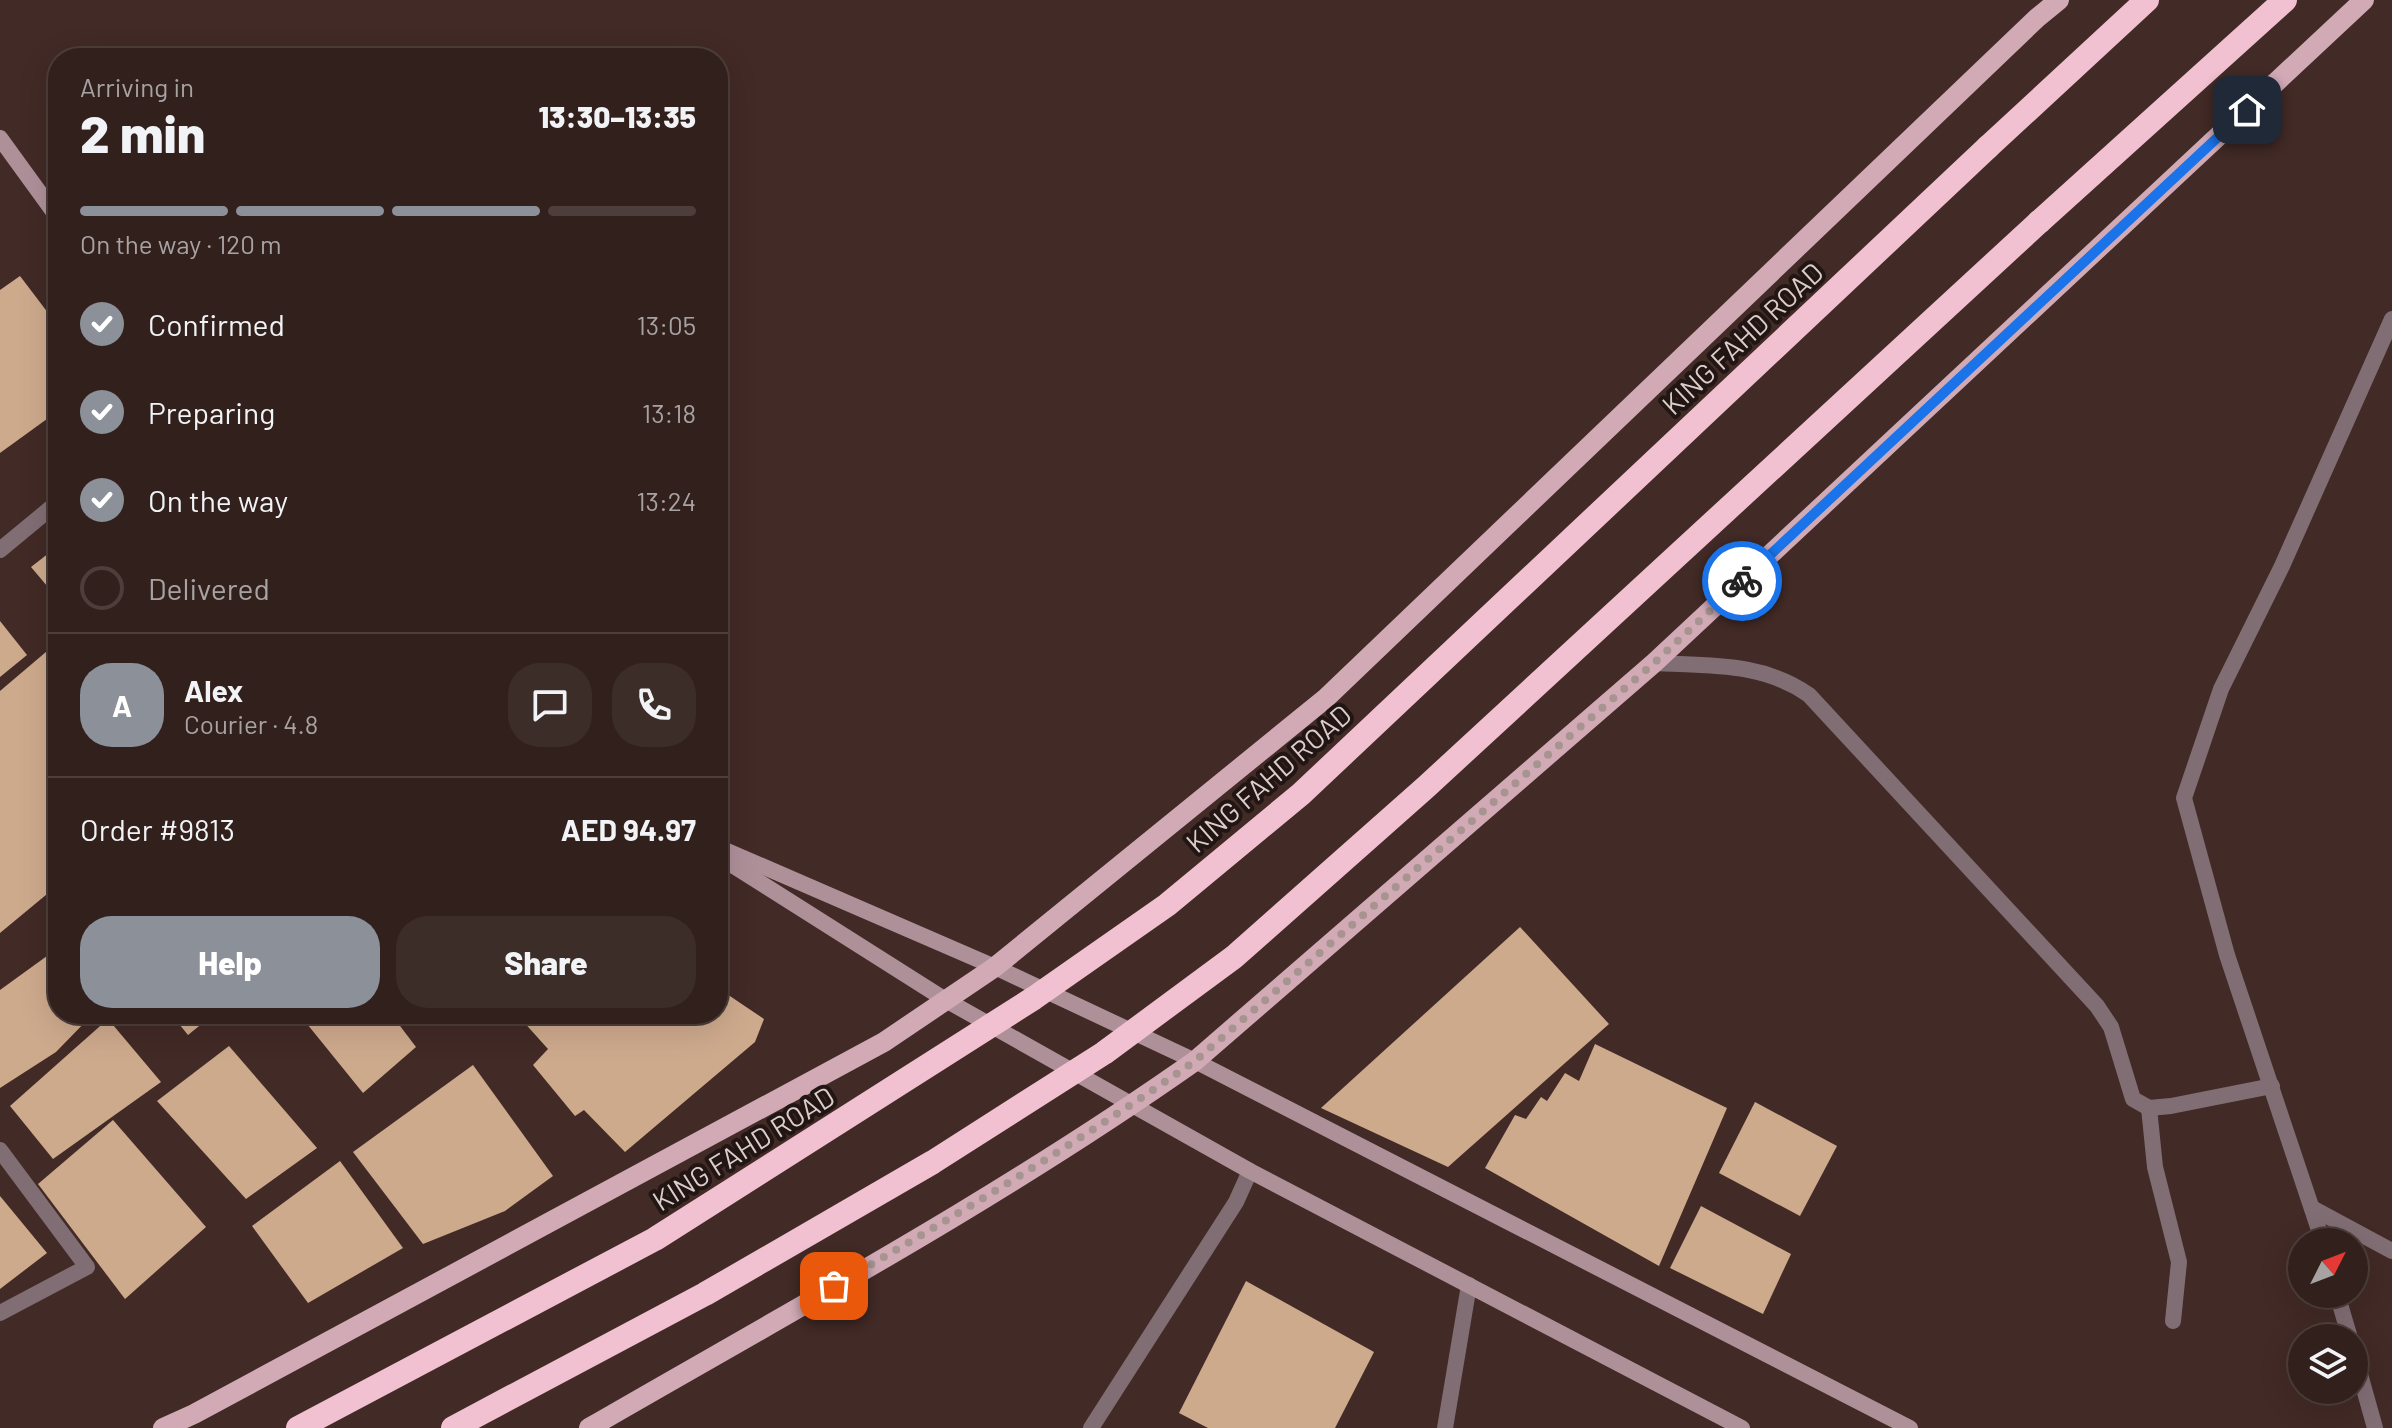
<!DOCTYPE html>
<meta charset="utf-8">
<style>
body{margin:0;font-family:Barlow,sans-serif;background:#3d2d29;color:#f1f3f6;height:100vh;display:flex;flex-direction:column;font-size:30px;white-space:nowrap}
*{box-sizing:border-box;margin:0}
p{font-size:26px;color:#a8a3a3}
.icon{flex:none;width:44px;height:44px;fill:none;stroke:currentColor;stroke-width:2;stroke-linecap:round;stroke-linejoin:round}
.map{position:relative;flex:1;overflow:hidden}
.sheet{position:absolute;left:48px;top:48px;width:680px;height:976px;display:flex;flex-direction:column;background:#32201c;border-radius:32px;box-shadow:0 8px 32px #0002,0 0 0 2px #4d3e3b}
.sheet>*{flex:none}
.needle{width:52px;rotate:48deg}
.buttons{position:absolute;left:2288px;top:1228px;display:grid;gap:16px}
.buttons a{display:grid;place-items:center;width:80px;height:80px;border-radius:50%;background:#32201c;box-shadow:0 8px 32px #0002,0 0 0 2px #4d3e3b;font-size:40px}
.pin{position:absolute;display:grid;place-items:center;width:68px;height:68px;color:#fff;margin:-34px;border-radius:16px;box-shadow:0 4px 12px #0006}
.courier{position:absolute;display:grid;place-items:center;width:80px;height:80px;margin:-40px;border:6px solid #1a73e8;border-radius:50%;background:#fff;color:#222;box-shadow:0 2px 10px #0007}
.headline em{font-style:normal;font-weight:800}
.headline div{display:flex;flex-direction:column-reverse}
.headline{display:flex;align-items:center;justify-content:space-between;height:136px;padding:0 32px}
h1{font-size:52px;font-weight:800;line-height:60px}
.bar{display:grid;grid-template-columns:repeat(4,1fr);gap:12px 8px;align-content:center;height:96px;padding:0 32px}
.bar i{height:10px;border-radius:6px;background:#4d3e3b}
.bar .current{background:#8c9099}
.bar p{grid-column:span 4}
.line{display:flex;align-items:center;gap:20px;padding:0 32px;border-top:2px solid #4d3e3b}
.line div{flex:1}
.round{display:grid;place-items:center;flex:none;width:84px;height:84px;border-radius:32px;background:#3d2d29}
ol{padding:0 32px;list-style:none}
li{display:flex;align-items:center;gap:24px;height:88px}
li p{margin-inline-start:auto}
li .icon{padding:8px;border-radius:50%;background:#8c9099;color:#fff;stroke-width:4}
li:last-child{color:#a8a3a3}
li i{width:44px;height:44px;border:4px solid #4d3e3b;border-radius:50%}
.button{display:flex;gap:16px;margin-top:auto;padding:16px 32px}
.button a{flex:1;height:92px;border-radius:32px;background:#8c9099;color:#fff;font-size:32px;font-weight:800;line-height:92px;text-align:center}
.button a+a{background:#3d2d29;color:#f1f3f6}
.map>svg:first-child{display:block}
.building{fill:#ceaa8d}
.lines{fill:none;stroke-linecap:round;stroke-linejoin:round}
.lane{stroke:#816e74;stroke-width:16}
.street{stroke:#816e74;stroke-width:16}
.secondary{stroke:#ae9099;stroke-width:16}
.primary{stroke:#d1aab6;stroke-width:20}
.highway{stroke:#f1c1d1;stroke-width:24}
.highway-bridge{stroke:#f1c1d1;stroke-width:24}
.done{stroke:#a79491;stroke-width:8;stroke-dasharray:0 14.4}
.route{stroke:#1a73e8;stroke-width:10}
.labels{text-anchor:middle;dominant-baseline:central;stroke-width:8;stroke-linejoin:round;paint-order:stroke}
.street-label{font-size:28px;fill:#ddcdca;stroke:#211614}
</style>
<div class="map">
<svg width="2392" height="1428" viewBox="0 0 2392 1428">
<rect width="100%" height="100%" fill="#422a26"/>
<g class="building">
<path d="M20,276L58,326V411L0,453V290Z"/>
<path d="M58,546V599L31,567Z"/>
<path d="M0,621L27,655L0,677Z"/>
<path d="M53,646L58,653V885L0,933V691Z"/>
<path d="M1520,927L1609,1024L1448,1167L1321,1108Z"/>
<path d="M58,948V1014H93L56,1052L0,1088V990Z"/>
<path d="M718,988L764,1019L755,1042L625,1152L584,1110L575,1116L533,1065L548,1049L521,1019L527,1014H718Z"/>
<path d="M171,1014H214L188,1035Z"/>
<path d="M299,1014H391L416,1047L363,1093Z"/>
<path d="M108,1019L161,1082L53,1159L10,1106Z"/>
<path d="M1595,1044L1727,1108L1659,1266L1485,1168L1515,1115L1526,1119L1541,1097L1547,1101L1565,1073L1579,1081Z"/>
<path d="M229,1046L317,1148L246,1199L157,1101Z"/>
<path d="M473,1065L553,1176L505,1211L423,1244L353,1152Z"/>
<path d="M1755,1102L1837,1146L1800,1216L1719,1173Z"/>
<path d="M113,1120L206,1227L125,1299L38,1184Z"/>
<path d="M340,1161L403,1248L308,1303L252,1226Z"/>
<path d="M0,1196L47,1253L0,1289Z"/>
<path d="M1701,1206L1791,1254L1763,1314L1670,1268Z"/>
<path d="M1246,1281L1374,1352L1335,1428H1208L1179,1413Z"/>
</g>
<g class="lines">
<g class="lane">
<path d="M1654,663C1710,666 1762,662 1809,695L2097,1006L2111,1027L2133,1099L2149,1108L2171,1106L2272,1086"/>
<path d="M2149,1108L2155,1167L2179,1262L2173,1321"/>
<path d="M2314,1209L2392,1251"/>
<path d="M2323,1242L2227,955L2184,798L2221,689L2282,566L2392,319"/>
<path d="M2337,1294L2350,1338"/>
<path d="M2354,1353L2375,1428"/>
</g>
<g class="street">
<path d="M0,550L58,502"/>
<path d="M0,1150L87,1267L0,1313"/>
<path d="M1091,1428L1236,1202L1250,1171"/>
<path d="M1445,1428L1469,1285"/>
</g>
<g class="secondary">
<path d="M0,138L58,218"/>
<path d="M718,847L995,967L1195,1061L1910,1428"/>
<path d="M718,856L944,999L1250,1171L1742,1428"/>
</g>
<g class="primary">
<path d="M163,1428L194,1414L884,1042L995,967L1326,698L2037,18L2059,0"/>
<path d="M589,1428C793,1310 1002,1197 1195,1061L1654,663L2364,0"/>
</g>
<g class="highway">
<path d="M1988,147L2147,0"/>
<path d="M2039,222L2285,0"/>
</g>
<g class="highway-bridge">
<path d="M298,1428L655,1239L1034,998L1167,905L1301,794L1988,147"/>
<path d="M453,1428L705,1294L933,1162L1104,1053L1234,957L1426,787L2039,222"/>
</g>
</g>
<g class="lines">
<path class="done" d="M834,1286C957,1215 1079,1142 1195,1061L1654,663L1742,581"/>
<path class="route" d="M1742,581L2247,110"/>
</g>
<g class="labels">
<g class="street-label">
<text transform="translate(1742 338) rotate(-43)">KING FAHD ROAD</text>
<text transform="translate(1268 778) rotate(-41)">KING FAHD ROAD</text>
<text transform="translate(743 1148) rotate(-32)">KING FAHD ROAD</text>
</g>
</g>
</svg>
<div class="buttons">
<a><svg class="needle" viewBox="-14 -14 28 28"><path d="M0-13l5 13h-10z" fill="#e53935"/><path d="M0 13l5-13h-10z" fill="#a8a3a3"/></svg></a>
<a><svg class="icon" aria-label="layers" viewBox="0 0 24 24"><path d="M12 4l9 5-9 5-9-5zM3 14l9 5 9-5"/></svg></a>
</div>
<div class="pin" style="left:834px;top:1286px;background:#ea580c"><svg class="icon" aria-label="bag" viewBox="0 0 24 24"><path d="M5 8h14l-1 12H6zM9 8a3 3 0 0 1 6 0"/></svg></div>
<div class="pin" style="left:2247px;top:110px;background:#1f2937"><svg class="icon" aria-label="home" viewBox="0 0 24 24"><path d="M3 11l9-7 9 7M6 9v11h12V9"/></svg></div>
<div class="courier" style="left:1742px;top:581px"><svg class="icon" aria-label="bike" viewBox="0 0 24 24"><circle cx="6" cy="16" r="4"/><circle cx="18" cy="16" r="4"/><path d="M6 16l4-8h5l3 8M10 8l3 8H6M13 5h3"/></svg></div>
<section class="sheet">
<div class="headline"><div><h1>2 min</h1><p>Arriving in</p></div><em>13:30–13:35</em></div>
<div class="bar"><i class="current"></i><i class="current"></i><i class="current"></i><i></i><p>On the way · 120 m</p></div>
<ol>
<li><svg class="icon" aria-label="check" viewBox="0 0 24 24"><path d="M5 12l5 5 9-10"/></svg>Confirmed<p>13:05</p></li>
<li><svg class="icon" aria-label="check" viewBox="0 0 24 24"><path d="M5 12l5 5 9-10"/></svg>Preparing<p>13:18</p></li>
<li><svg class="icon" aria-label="check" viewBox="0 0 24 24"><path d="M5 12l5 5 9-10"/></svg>On the way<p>13:24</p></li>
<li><i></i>Delivered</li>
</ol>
<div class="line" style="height:144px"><b class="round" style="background:#8c9099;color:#fff">A</b><div><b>Alex</b><p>Courier · 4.8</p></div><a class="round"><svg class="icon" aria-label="chat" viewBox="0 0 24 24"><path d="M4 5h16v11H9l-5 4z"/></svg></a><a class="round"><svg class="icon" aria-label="phone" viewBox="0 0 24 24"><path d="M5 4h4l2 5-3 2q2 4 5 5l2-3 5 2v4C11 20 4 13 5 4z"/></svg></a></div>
<div class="line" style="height:104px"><div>Order #9813</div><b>AED 94.97</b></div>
<div class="button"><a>Help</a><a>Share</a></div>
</section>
</div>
